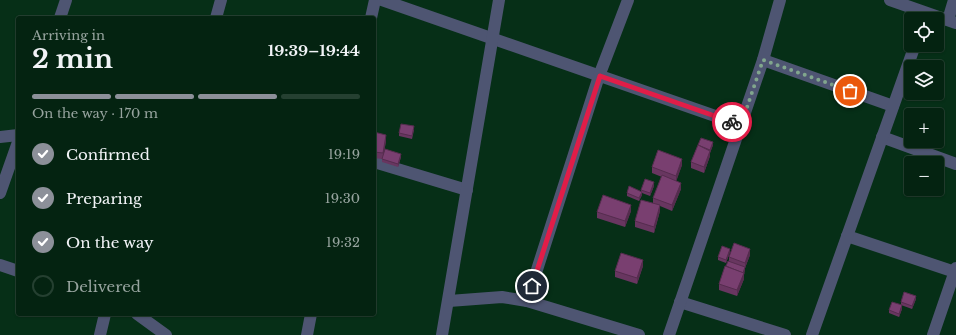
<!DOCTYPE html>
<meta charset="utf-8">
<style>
body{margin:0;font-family:"Libre Baskerville",serif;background:#122f1f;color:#f1f3f6;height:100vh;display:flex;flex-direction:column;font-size:15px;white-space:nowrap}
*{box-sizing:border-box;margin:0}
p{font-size:13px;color:#97a49f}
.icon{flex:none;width:22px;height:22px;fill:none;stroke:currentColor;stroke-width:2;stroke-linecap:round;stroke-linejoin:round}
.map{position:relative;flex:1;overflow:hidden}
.sheet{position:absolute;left:16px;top:16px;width:360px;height:300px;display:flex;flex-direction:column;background:#042311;border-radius:4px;box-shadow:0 1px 3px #0004,0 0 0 1px #254031}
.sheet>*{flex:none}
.tools{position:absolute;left:904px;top:12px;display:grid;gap:8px}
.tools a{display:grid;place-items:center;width:40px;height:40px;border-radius:4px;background:#042311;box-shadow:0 1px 3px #0004,0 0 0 1px #254031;font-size:20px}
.pin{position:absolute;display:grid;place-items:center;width:34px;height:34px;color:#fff;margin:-17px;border:2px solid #fff;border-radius:50%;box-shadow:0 1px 4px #0007}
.courier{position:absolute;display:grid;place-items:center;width:40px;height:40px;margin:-20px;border:3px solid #e11d48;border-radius:50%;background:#fff;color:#222;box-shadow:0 1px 5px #0007}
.overview em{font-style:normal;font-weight:800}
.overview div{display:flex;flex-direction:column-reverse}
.overview{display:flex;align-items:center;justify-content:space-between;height:68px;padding:0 16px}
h1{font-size:26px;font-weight:800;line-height:30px}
.bar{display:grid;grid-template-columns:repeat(4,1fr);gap:6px 4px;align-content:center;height:48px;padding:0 16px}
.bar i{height:5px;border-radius:3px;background:#254031}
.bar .on{background:#8c9099}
.bar p{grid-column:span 4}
ol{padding:0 16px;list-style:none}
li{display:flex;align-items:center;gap:12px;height:44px}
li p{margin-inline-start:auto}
li .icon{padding:4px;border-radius:50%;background:#8c9099;color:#fff;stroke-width:4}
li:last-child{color:#97a49f}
li i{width:22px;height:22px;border:2px solid #254031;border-radius:50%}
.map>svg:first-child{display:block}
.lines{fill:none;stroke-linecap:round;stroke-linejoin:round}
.minor{stroke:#4e5572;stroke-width:12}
.wall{fill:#683660}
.shaded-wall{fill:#552c4e}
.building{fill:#793f70;stroke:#552c4e}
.done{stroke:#81a68d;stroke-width:4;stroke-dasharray:0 7.2}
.route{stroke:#e11d48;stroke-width:5}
</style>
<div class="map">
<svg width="956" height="335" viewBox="0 0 956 335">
<rect width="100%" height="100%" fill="#062f17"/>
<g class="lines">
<g class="minor">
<path d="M382,0L741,125"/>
<path d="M890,0L956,23"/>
<path d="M60,18L66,0"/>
<path d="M216,18L221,0"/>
<path d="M371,18L375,0"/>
<path d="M948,20L954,0"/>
<path d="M763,60L893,106"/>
<path d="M0,137L18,135"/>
<path d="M882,137L956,164"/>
<path d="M374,162L467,190"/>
<path d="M0,193L18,142"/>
<path d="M847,236L955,272"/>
<path d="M0,265L18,271"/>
<path d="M449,301L502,297L527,301L639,335"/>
<path d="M527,301L599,76L628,0"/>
<path d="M680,302L785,335"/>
<path d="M137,314L166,335"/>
<path d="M100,335L105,314"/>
<path d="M307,335L311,314"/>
<path d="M442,335L499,0"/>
<path d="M669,335L763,60L780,0"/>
<path d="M812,335L915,45"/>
<path d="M933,335L956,268"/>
</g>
</g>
<g class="wall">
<path d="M414,130L412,139L399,136V133Z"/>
<path d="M374,132L386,141L383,157H401L398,167L382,162V159L374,158Z"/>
<path d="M698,145H713L710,153V156L704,173L691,168V162Z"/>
<path d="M682,165L676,181L681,189L672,211L660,206V211L654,233L635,227V221L653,203V198L662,177L652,173V167Z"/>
<path d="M654,186L650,196L642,193V195L639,201L627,196V193L641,192V190Z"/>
<path d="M631,211L625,227L597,218V212Z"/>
<path d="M730,252L726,263L718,260V257Z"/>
<path d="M750,255L745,268L744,275V279L737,296L719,290V284L729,261V257Z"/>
<path d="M643,266L637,284L615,277V271Z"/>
<path d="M916,299L912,309L901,305V302Z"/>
<path d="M902,309L899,317L889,313V310Z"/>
</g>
<g class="shaded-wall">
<path d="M386,135V141L383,159V153Z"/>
<path d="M713,142V145L710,153V156L704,173V167Z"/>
<path d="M401,154V157L398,167V164Z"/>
<path d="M682,159V165L676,182V176Z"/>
<path d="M654,182V186L650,196V193Z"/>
<path d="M681,183V189L672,211V205Z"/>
<path d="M642,192V195L639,201V198Z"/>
<path d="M631,205V211L625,227V221Z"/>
<path d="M660,205V211L654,233V227Z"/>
<path d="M730,249V252L726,263V260Z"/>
<path d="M750,249V255L745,268L744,275V279L737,296V290L745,268V263Z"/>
<path d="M643,260V266L637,284V278Z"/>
<path d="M916,296V299L912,309V306Z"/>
<path d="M902,305V309L899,317V314Z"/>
</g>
<g class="building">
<path d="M401,124L414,126L412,136L399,133Z"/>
<path d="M374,132L386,135L383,153L374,152Z"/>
<path d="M701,138L713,142L710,150L698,145Z"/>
<path d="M698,145L710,151L704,167L691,162Z"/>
<path d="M385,149L401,154L398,164L382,159Z"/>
<path d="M658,150L682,159L676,176L652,167Z"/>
<path d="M662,175L681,183L672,205L653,198Z"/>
<path d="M645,179L654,182L650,193L641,190Z"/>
<path d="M629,186L642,192L639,198L627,193Z"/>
<path d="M603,195L631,205L625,221L597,212Z"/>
<path d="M641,200L660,205L654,227L635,221Z"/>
<path d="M734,243L750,249L745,263L729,257Z"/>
<path d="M722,246L730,249L726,260L718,257Z"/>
<path d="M621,253L643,260L637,278L615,271Z"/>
<path d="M728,261L745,267L743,273L726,266Z"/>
<path d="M725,266L744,273L737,290L719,284Z"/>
<path d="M904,292L916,296L912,306L901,302Z"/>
<path d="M892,302L902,305L899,314L889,310Z"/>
</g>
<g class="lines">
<path class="done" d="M732,122L741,125L763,60L850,91"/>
<path class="route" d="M532,286L600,76L732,122"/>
</g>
</svg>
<div class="tools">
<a><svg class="icon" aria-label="locate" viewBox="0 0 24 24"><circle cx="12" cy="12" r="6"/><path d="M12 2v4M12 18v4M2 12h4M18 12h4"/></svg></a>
<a><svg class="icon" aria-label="layers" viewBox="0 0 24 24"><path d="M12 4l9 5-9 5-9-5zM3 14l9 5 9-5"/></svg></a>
<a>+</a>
<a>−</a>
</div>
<div class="pin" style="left:850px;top:91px;background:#ea580c"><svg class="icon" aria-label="bag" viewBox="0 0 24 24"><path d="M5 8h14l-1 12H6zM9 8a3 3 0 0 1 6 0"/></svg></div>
<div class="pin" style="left:532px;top:286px;background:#1f2937"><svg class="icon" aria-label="home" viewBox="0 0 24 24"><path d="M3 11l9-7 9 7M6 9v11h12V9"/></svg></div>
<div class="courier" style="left:732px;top:122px"><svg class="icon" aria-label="bike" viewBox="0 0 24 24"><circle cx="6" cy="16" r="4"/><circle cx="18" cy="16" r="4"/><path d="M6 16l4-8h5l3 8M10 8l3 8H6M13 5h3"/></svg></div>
<section class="sheet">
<div class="overview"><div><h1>2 min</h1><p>Arriving in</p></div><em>19:39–19:44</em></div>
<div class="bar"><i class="on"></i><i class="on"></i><i class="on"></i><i></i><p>On the way · 170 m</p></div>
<ol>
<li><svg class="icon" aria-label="check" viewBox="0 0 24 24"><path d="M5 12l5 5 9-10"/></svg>Confirmed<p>19:19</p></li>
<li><svg class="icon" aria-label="check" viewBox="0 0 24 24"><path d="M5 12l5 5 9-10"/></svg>Preparing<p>19:30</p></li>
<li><svg class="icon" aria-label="check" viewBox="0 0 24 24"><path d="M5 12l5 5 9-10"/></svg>On the way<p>19:32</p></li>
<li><i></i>Delivered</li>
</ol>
</section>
</div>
